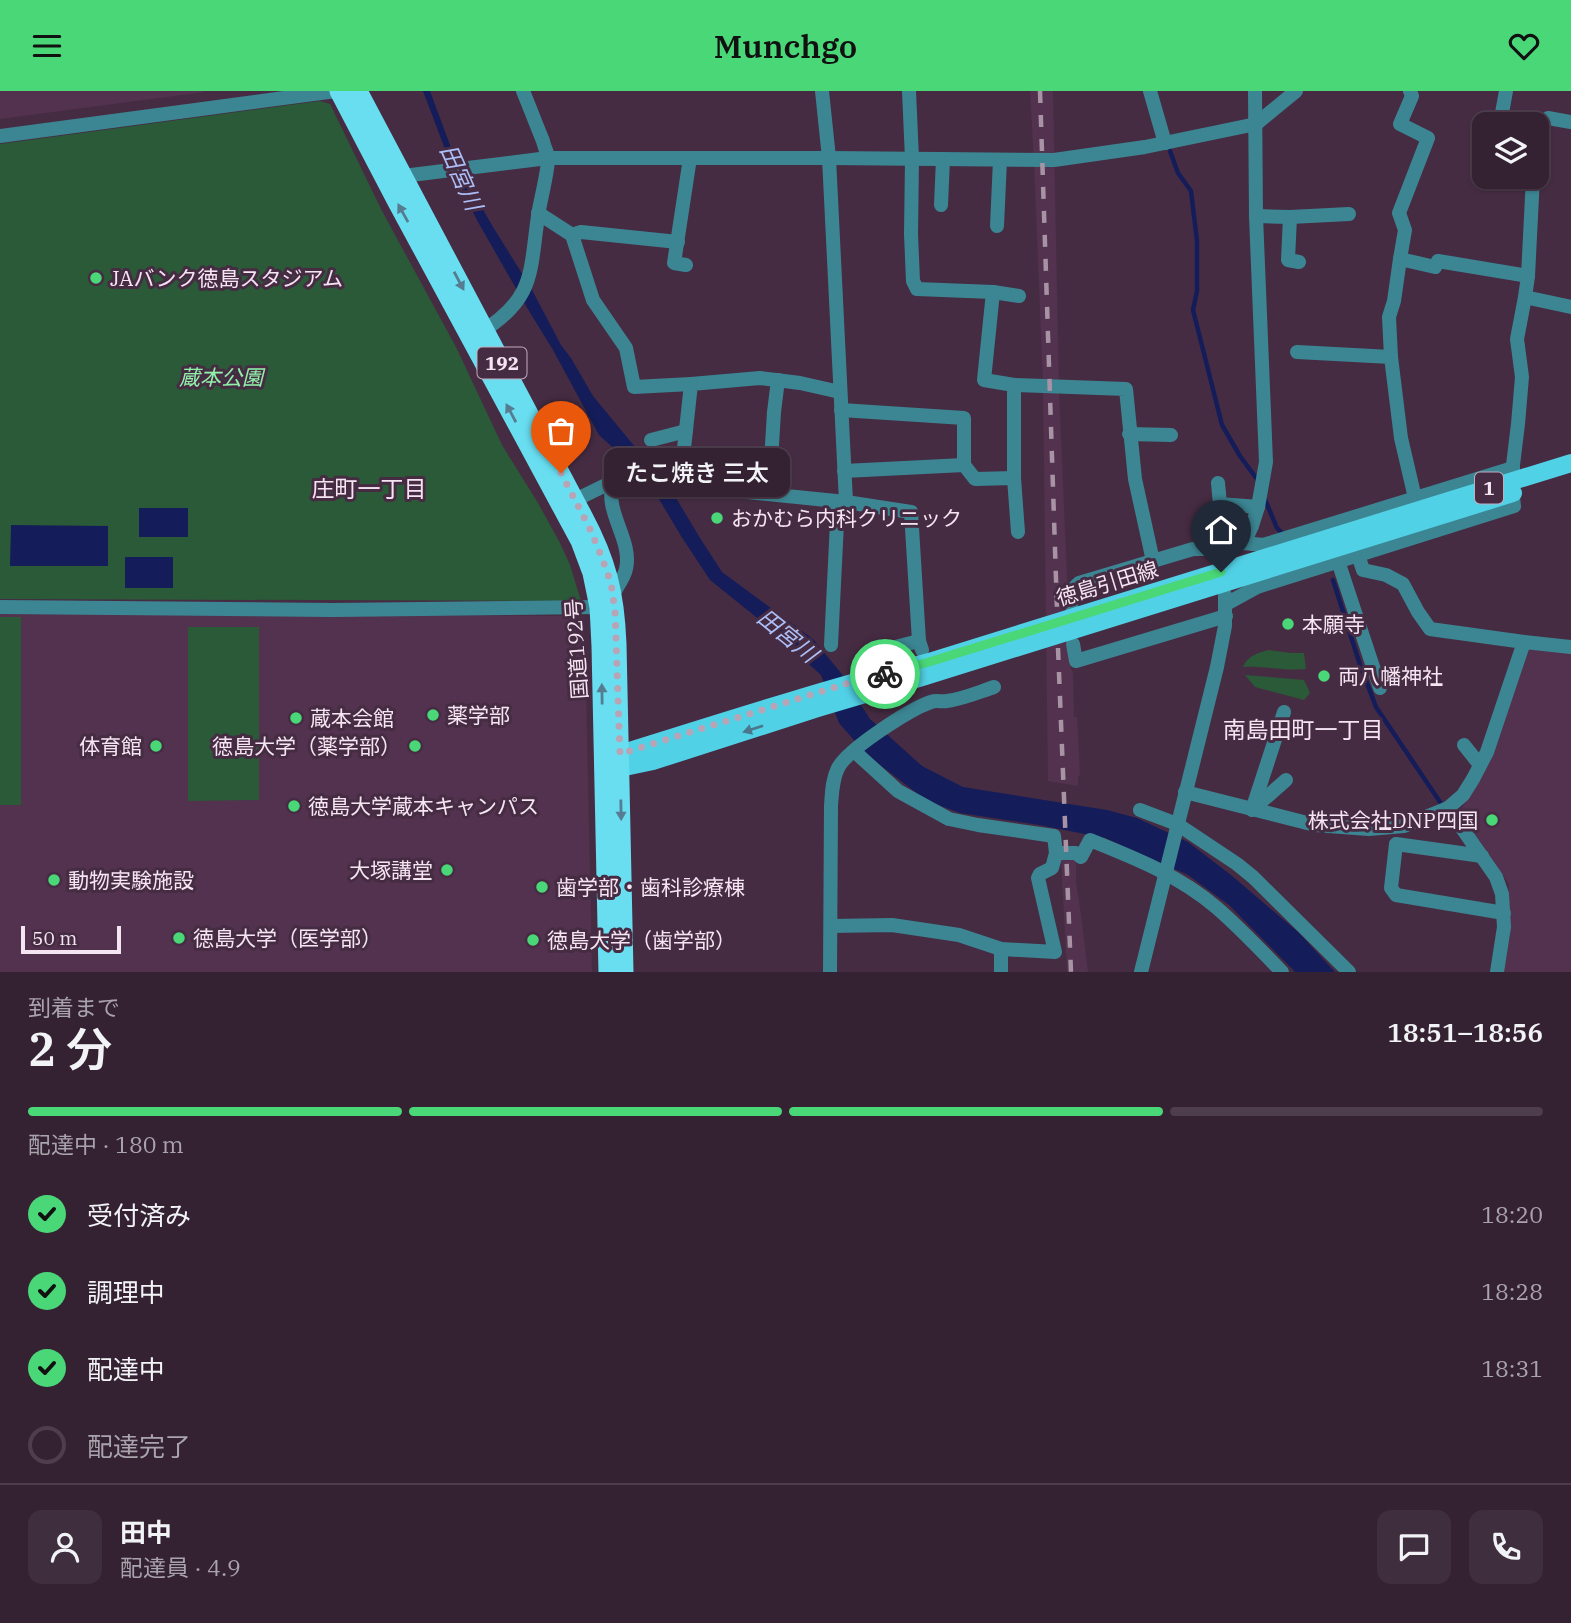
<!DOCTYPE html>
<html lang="ja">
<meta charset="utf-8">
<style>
body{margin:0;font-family:"IBM Plex Serif","Noto Sans JP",serif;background:#3f2e3e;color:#f1f3f6;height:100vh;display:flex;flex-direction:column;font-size:26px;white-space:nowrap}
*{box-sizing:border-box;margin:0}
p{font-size:23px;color:#a9a3ac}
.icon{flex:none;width:38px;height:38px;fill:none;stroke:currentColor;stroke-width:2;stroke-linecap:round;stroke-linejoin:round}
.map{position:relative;height:881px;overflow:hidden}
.sheet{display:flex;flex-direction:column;background:#342132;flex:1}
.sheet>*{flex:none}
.fabs{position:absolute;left:1472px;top:21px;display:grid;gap:14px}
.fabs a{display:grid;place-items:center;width:77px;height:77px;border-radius:14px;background:#342132;box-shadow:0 2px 5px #0004,0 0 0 2px #4e3e4d;font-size:35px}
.scale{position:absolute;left:21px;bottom:18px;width:100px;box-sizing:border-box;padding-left:7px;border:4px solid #f5e4f2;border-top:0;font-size:19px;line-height:24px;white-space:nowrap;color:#f5e4f2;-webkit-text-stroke:5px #462c43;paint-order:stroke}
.pin{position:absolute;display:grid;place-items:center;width:60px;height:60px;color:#fff;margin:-72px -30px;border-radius:50% 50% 50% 0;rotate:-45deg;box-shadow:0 0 7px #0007}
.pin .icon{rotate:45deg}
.courier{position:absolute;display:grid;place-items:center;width:70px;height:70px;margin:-35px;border:5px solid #4ad778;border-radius:50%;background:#fff;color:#222;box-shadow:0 2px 9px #0007}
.bubble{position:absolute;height:49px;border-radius:14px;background:#342132;box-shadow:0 2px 5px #0004,0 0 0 2px #4e3e4d;font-size:23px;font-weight:600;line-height:49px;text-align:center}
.headline em{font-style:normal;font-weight:600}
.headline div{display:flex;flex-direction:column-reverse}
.headline{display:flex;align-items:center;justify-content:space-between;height:119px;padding:0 28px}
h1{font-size:46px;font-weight:600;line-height:52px}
.bar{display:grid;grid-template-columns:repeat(4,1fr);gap:10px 7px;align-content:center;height:84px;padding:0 28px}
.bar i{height:9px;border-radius:5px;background:#4e3e4d}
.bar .on{background:#4ad778}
.bar p{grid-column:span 4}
.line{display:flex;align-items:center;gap:18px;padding:0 28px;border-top:2px solid #4e3e4d}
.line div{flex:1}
.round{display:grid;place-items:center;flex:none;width:74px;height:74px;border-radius:14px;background:#3f2e3e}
ol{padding:0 28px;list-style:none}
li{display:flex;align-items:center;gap:21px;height:77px}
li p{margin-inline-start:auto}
li .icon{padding:7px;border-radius:50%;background:#4ad778;color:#111;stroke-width:4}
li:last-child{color:#a9a3ac}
li i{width:38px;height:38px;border:4px solid #4e3e4d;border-radius:50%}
header{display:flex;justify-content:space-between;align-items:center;height:91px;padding:0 28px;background:#4ad778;color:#111;font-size:32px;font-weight:600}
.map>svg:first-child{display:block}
.built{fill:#52324f}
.green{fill:#2a5a37}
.water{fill:#141d59}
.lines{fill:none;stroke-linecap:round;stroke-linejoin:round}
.stream{stroke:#141d59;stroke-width:4.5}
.minor{stroke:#3c8693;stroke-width:14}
.tertiary{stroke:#3c8693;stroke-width:14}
.primary{stroke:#51d1e6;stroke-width:18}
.trunk{stroke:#69def1;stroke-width:19}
.rail{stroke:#a893a5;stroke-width:4.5;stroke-dasharray:12 12;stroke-linecap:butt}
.oneway{fill:#567c91}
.oneway2{fill:#4b768c}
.done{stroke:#b8a4b5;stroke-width:7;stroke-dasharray:0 12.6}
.route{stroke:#4ad778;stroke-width:9}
.poi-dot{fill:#4ad778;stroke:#462c43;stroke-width:2.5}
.labels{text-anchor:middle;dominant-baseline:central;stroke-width:6;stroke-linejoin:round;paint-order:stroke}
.shield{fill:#462c43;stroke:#c0adbe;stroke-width:2}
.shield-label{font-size:19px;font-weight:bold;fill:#f5e4f2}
.poi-label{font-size:21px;fill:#f5e4f2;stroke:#462c43;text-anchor:start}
.park-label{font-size:21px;font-style:italic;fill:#90f1a8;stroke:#462c43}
.street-label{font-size:21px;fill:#f5e4f2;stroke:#462c43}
.water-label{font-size:23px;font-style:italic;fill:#acbef7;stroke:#462c43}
.neighbourhood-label{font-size:23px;fill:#f5e4f2;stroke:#462c43}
</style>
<header><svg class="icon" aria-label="menu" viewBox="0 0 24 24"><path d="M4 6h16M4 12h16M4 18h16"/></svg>Munchgo<svg class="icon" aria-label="heart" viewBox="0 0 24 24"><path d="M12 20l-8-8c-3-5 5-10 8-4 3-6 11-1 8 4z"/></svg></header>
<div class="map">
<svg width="1571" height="881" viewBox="0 0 1571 881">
<rect width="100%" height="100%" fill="#462c43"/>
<g class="built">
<path d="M0,0H203L204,1L0,28Z"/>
<path d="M1030,0H1053L1059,300L1071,578L1073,581L1074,626H1077L1080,685H1078V695L1048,690L1043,294L1034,70Z"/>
<path d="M0,522L582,525L585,549L592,881H0Z"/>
<path d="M1531,555L1571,560V881H1502L1509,839V793L1460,721L1479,687L1525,560Z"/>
<path d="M1076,766V791L1081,824L1088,881H1067L1061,768Z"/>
</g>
<g class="green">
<path d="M320,10L330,13L382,120L456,256L502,354L538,412L560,452L570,474L581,510L0,508V53Z"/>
<rect x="0" y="526" width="21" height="188"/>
<path d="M188,536H259V709L188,710Z"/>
<path d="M1269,559L1291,562H1304L1306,578C1285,580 1265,575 1243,576C1248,564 1258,562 1269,559Z"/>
<path d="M1245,584L1304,589L1310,602L1304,609L1255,596Z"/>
</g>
<g class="water">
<path d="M423,0H430L457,73L493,136L531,197L561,254L571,267L593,305L673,402L700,447L722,481L813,548L841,582L870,628L922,675L963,696L1107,719L1137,727L1188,751L1231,784L1299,842L1335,881H1295L1229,814L1188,784L1105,747L1039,734L960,722L927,710L867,664L839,632L821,584L761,530L710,489L681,445L653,398L641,382L599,344L553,259L526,215L478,131L457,90Z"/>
<rect x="139" y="417" width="49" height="29"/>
<path d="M11,434L108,435V475H10Z"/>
<rect x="125" y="466" width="48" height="31"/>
</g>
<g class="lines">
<g class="stream">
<path d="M1170,60L1178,82L1191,100L1197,150V200L1193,219L1222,334L1240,365L1259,391"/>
<path d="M1264,406L1277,437L1283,443"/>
<path d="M1333,489L1360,574L1376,616L1440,711"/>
</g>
<g class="minor">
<path d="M822,0L829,67L846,411"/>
<path d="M909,0L912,68L911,143L913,190L917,198L993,201"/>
<path d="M1150,0L1165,52"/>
<path d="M1500,33L1506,0"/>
<path d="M1536,43L1548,27L1571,31"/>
<path d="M403,85L548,67H829L1054,69L1145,56L1256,33L1296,0"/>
<path d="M941,114L943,68"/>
<path d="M538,122L572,144L593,209L626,257L634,296L691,293"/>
<path d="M1256,125L1290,126L1349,123"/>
<path d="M1290,126L1288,169L1299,171"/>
<path d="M997,135L1000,69"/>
<path d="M572,144L581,141L678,151"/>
<path d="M1400,168L1405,139L1399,122L1428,47L1400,33L1412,5L1410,0"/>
<path d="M686,174L674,172L690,67"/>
<path d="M1528,185L1533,86"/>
<path d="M478,243C538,207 529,179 539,119C541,107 549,76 548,66C547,61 544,55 543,50C536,33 530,17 523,0"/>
<path d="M1297,261L1391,266"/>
<path d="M1014,294L1126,298L1135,388L1153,470"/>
<path d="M841,319L964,327V374"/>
<path d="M1129,343L1171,344"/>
<path d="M651,349L686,340"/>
<path d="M844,380L964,374L975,388L1014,387L1018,441"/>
<path d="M1014,387V294L984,289L993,201L1019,205"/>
<path d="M1218,392L1220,413L1258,416"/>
<path d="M680,394L691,293L760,287L800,292L840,301"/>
<path d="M769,403L774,321L778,289"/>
<path d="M1415,407L1401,347L1391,266L1389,226L1394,210L1400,168L1435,176L1438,170L1528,185L1525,206L1571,216"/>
<path d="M569,412L618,388L846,411L911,421L919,550L922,559"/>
<path d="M1244,452L1252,435L1258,416L1266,371L1256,125L1255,0"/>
<path d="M1358,464L1363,479L1386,484L1403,493L1418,521L1430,538L1524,551"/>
<path d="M1338,470L1380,597"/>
<path d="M613,503C617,496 624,487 626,478C633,448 602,419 614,390"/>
<path d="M1226,513L1257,496L1514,415L1511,390L1518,333L1522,286L1517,248L1525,206"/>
<path d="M1071,514L1073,498L1079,492L1193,458H1220L1244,452L1263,454L1513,377"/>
<path d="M0,516L333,519L599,516"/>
<path d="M1073,553L1076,570L1226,525"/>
<path d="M831,554L838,411"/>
<path d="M875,561L919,550"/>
<path d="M1464,654L1480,674"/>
<path d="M854,660L898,700L949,728L978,734L1054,745L1056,762"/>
<path d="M1185,701L1315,734L1369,738L1404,735L1448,717L1463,704L1473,688L1487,661L1524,551L1571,556"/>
<path d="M1448,717L1496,786L1502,803L1504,836L1497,881"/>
<path d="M1253,718L1286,689"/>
<path d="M1140,719L1177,733L1237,773L1253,786L1349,881"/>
<path d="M1252,719L1284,621"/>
<path d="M1482,765L1396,753L1391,797L1396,804L1504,822"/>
<path d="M831,835L892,834L959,844L1001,858L1055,861L1038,787L1040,783L1052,777L1056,762H1076L1081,766L1090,749C1135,767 1180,785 1217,817C1240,837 1261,859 1282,881"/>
<path d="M830,881L831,715C832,702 832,689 838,677C848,658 910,618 931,611C936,609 941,611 947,610C963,608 979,601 994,596"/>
<path d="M1001,881V858"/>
<path d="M1141,881L1217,576L1225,535V504"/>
</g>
<path class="tertiary" d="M0,45L336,0"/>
<g class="primary">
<path d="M607,669L620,663C722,631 825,598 929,571L1571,372"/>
<path d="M607,672L620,677L653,670L818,617L922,586L1513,402"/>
</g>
<g class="trunk">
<path d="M339,0L397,111L580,450L592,482L599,516L601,555L608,881"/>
<path d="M358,0L583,425C607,470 615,502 617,553L624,881"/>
</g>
<g class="rail">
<path d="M1040,0L1057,519"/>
<path d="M1058,557L1071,881"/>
</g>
</g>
<defs><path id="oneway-solid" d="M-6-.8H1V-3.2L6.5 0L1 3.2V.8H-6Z" transform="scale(1.75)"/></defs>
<g class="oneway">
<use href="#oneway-solid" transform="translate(403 122) rotate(-119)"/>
<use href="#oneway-solid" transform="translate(459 190) rotate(62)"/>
<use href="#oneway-solid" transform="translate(511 322) rotate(-118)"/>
<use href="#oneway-solid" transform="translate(602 603) rotate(-91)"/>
<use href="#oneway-solid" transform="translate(621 719) rotate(89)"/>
</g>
<use class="oneway2" href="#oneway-solid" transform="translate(753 638) rotate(162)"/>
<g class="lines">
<path class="done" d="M561,382L590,438L602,467L611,492L615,520L620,663L855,590L885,583"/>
<path class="route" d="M885,583L929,571L1221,481"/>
</g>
<g class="poi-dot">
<circle cx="96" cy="187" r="7"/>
<circle cx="717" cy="427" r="7"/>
<circle cx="1288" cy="533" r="7"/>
<circle cx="1324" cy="585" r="7"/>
<circle cx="433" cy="624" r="7"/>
<circle cx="296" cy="627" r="7"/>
<circle cx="156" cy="655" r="7"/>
<circle cx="415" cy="655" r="7"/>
<circle cx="294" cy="715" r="7"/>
<circle cx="1492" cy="729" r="7"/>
<circle cx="447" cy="779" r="7"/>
<circle cx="54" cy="789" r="7"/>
<circle cx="542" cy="796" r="7"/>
<circle cx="179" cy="847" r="7"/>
<circle cx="533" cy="849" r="7"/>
</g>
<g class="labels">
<g class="shield">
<rect x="477.5" y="256.5" width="49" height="31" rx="5"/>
<rect x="1475" y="381.5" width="28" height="31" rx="5"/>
</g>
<g class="shield-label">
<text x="502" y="272">192</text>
<text x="1489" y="397">1</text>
</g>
<g class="poi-label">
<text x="110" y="187">JAバンク徳島スタジアム</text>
<text x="731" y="427">おかむら内科クリニック</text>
<text x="1302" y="533">本願寺</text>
<text x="1338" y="585">両八幡神社</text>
<text x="447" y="624">薬学部</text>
<text x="310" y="627">蔵本会館</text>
<text x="142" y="655" text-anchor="end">体育館</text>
<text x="401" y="655" text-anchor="end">徳島大学（薬学部）</text>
<text x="308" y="715">徳島大学蔵本キャンパス</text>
<text x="1478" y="729" text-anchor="end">株式会社DNP四国</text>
<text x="433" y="779" text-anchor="end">大塚講堂</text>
<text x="68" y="789">動物実験施設</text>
<text x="556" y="796">歯学部・歯科診療棟</text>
<text x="193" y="847">徳島大学（医学部）</text>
<text x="547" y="849">徳島大学（歯学部）</text>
</g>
<g class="park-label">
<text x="221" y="286">蔵本公園</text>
</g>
<g class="street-label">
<text transform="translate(1107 492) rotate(-17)">徳島引田線</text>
<text transform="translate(576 558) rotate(-94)">国道192号</text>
</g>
<g class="water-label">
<text transform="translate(462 86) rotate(66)">田宮川</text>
<text transform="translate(788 544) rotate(39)">田宮川</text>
</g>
<g class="neighbourhood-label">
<text x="369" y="397">庄町一丁目</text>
<text x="1303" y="638">南島田町一丁目</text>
</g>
</g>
</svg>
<div class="fabs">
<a><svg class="icon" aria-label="layers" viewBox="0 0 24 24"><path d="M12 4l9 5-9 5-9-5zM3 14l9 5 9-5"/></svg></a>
</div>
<div class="scale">50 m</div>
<div class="pin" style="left:561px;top:382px;background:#ea580c"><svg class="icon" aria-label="bag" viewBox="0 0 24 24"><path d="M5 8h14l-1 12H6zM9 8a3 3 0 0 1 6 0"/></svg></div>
<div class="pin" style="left:1221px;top:481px;background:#1f2937"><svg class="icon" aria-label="home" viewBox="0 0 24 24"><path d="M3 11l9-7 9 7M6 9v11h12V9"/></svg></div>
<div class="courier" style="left:885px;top:583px"><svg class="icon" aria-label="bike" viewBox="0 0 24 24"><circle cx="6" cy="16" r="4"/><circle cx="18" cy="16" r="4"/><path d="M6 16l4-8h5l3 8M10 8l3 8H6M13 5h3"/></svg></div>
<div class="bubble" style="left:604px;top:357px;width:186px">たこ焼き 三太</div>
</div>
<section class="sheet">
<div class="headline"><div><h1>2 分</h1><p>到着まで</p></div><em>18:51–18:56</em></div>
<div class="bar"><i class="on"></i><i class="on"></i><i class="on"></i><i></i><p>配達中 · 180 m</p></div>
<ol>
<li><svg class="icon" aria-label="check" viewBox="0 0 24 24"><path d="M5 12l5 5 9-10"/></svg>受付済み<p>18:20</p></li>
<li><svg class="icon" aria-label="check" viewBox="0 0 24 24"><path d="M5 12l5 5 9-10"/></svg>調理中<p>18:28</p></li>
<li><svg class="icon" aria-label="check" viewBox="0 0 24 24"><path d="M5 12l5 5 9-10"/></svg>配達中<p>18:31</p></li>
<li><i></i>配達完了</li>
</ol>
<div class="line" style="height:126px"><a class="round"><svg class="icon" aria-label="person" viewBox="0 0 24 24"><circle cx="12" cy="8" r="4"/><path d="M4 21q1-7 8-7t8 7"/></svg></a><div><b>田中</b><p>配達員 · 4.9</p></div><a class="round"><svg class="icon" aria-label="chat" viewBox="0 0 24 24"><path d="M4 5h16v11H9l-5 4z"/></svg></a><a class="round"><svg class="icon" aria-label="phone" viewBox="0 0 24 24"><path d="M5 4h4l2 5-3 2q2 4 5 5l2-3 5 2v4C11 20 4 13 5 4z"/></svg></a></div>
</section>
